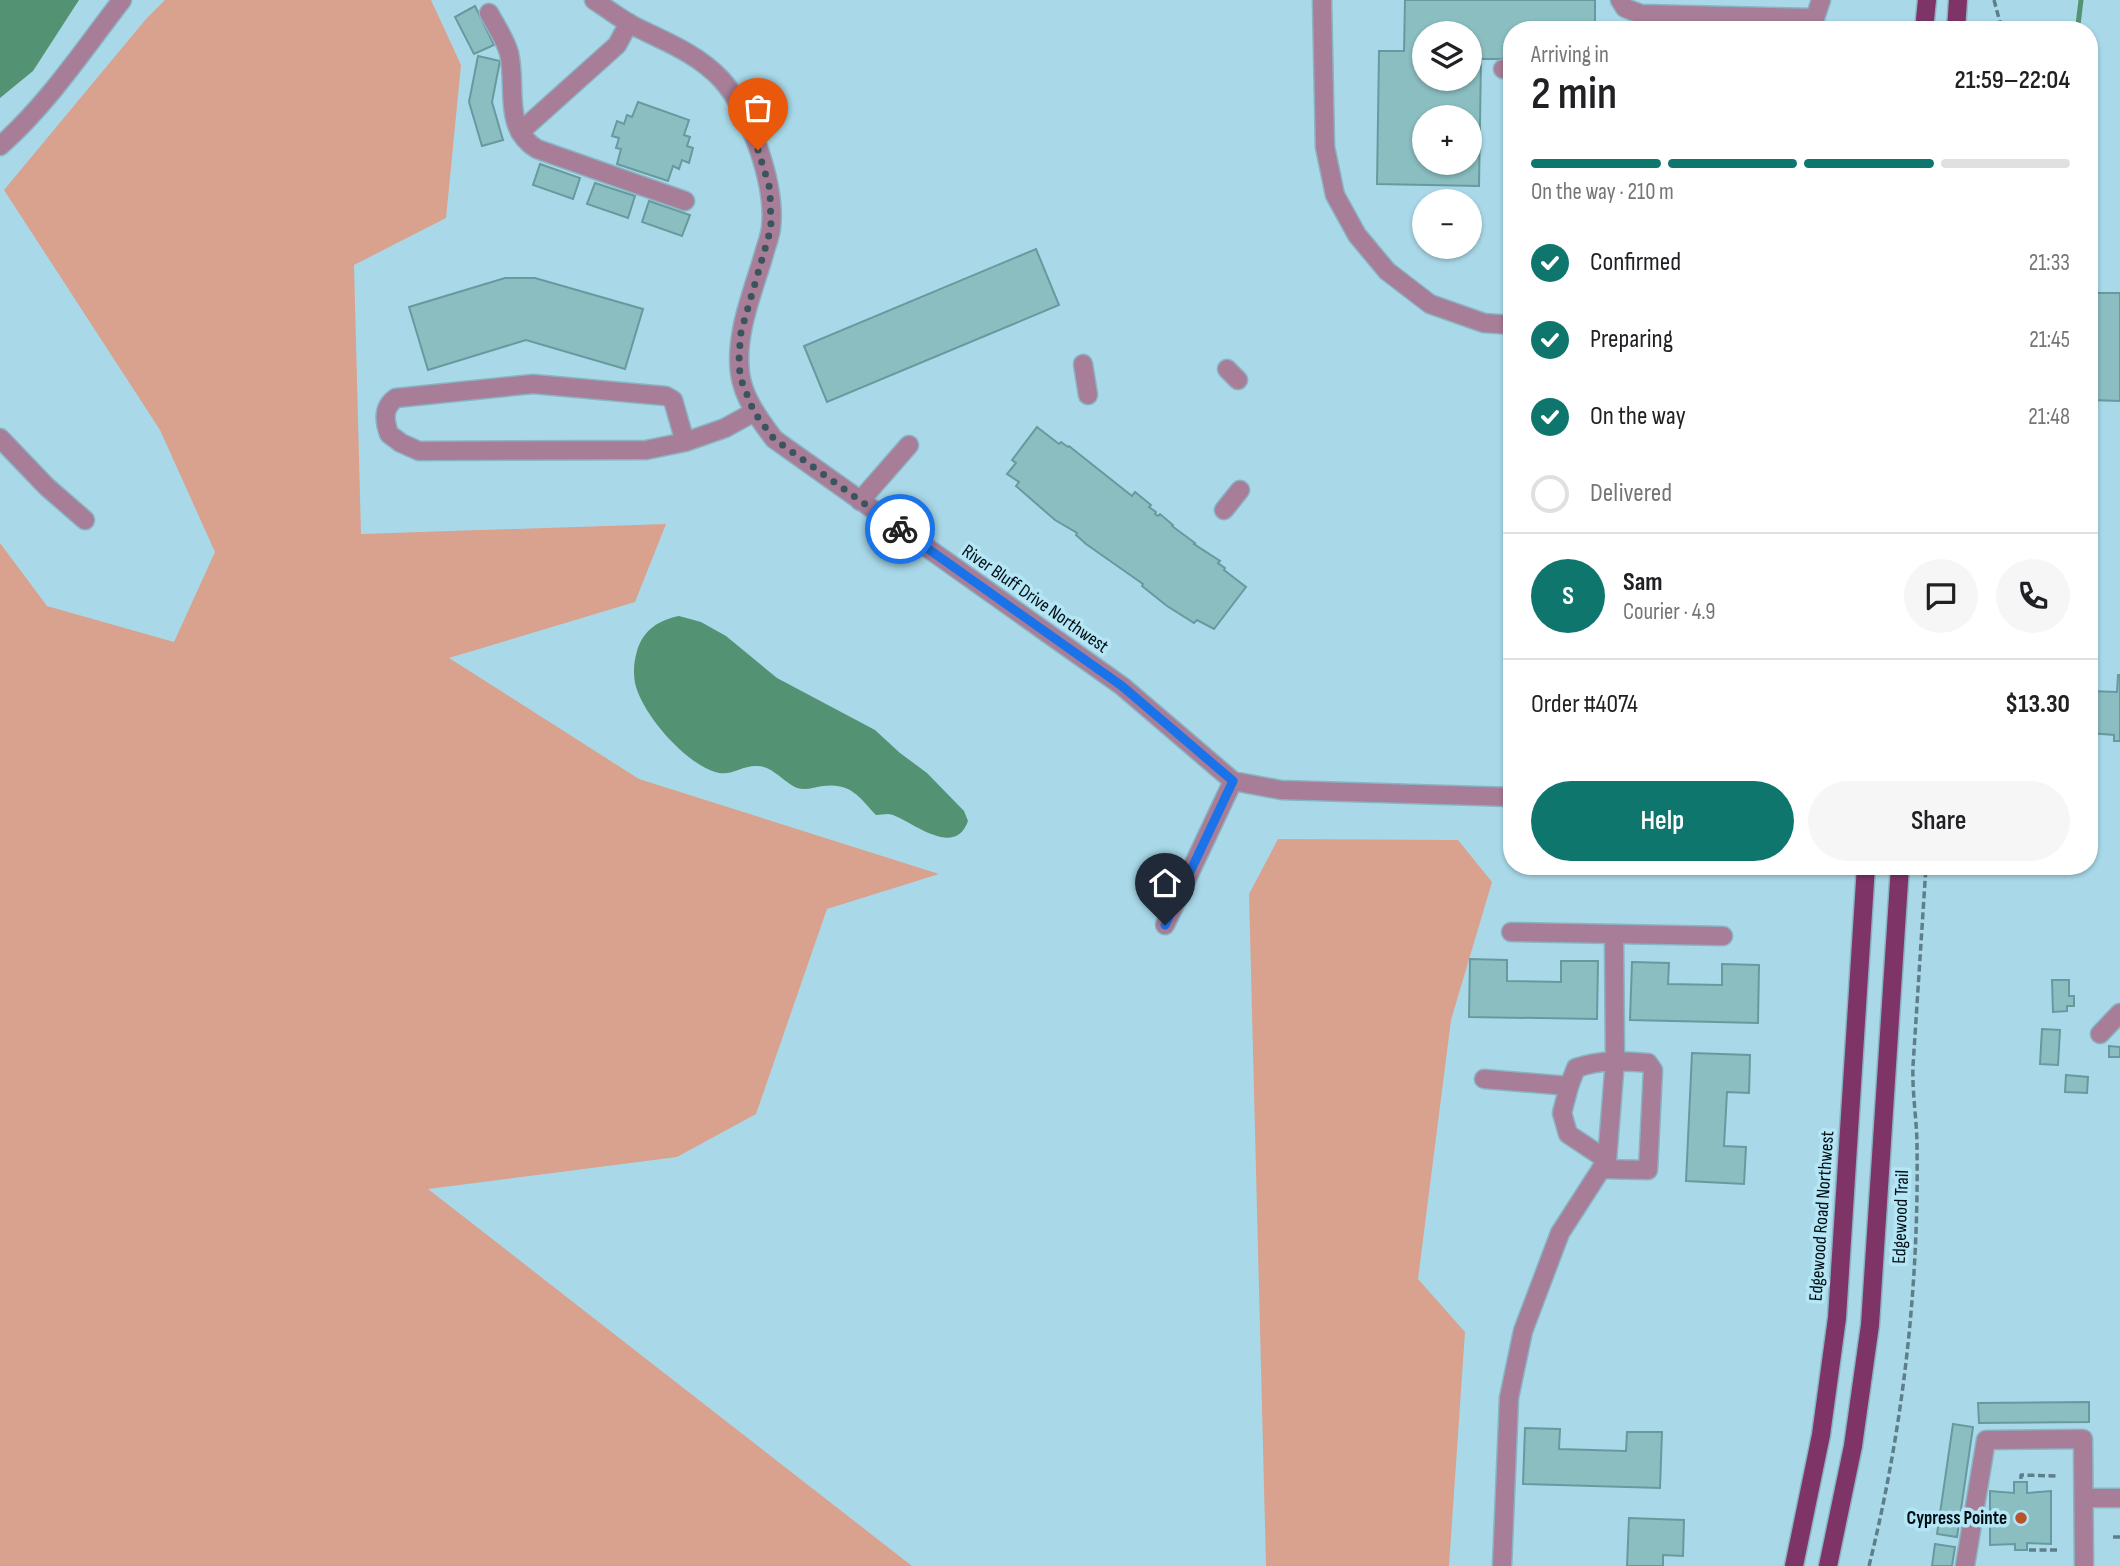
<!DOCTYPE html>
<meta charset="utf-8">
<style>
body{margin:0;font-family:"Sofia Sans Condensed",sans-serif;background:#f6f6f6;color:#202124;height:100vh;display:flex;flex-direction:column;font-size:26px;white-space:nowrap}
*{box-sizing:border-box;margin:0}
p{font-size:23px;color:#757577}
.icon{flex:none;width:38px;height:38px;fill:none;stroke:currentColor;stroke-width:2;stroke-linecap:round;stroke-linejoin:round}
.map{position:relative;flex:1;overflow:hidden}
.sheet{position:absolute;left:1503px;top:21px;width:595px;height:854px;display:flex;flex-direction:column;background:#fff;border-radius:28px;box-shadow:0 2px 5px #0004}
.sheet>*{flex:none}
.fabs{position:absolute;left:1412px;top:21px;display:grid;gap:14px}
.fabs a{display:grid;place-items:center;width:70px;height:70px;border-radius:50%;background:#fff;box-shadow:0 2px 5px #0004;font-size:35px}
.pin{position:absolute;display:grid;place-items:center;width:60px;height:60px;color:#fff;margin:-72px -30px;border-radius:50% 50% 50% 0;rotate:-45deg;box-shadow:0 0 7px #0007}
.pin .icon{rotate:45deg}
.courier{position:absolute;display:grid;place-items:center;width:70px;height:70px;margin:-35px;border:5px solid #1a73e8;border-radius:50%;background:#fff;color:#222;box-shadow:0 2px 9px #0007}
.head em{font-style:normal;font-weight:600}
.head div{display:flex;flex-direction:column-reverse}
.head{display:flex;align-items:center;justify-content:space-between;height:119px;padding:0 28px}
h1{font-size:46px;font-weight:600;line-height:52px}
.bar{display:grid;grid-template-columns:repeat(4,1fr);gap:10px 7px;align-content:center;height:84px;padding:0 28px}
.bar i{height:9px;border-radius:5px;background:#e0e0e0}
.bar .current{background:#0f766e}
.bar p{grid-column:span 4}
.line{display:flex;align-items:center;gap:18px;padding:0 28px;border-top:2px solid #e0e0e0}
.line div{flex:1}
.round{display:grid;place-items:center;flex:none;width:74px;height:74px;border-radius:37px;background:#f6f6f6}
ol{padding:0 28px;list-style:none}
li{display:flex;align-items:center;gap:21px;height:77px}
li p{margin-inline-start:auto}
li .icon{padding:7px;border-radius:50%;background:#0f766e;color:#fff;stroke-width:4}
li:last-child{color:#757577}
li i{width:38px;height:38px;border:4px solid #e0e0e0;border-radius:50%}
.cta{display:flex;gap:14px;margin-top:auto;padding:14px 28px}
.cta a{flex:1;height:80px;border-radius:42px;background:#0f766e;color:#fff;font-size:28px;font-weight:600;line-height:80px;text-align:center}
.cta a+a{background:#f6f6f6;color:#202124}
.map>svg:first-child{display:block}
.green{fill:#d8a28e}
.water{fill:#539273}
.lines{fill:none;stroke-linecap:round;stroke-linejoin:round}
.stream{stroke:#539273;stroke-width:5}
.building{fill:#8abec1;stroke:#679a9e;stroke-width:2;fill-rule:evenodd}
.minor-casing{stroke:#8bb4c3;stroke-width:21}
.major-casing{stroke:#8bb4c3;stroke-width:21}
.path{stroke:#5e7f8a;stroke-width:3.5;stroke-dasharray:7 3.5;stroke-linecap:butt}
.minor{stroke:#a77d97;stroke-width:18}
.major{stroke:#7e3467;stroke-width:18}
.done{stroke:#3b555f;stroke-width:7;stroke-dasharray:0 12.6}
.route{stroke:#1a73e8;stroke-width:9}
.poi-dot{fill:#ba5329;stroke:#b5e6f6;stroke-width:2.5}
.labels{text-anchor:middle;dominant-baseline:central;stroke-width:7;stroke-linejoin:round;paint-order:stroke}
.street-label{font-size:19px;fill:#000e14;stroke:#b5e6f6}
.poi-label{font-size:19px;font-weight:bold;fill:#000e14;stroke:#b5e6f6;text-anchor:end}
</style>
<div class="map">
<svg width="2120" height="1566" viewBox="0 0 2120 1566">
<rect width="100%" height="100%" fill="#a9d9e9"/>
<g class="green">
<path d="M165,0H431L461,65L446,218L354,265L361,534L666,524L635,602L449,658L639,779L939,874L827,909L756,1114L677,1157L428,1189L912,1566H0V543L47,606L174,642L215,552L160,430L4,190L146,19Z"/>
<path d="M1278,839L1458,840L1492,882L1451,1020L1418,1279L1465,1332L1449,1566H1266L1249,894Z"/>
</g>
<g class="water">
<path d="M0,0H79L33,71L0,98Z"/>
<path d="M679,616L701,622L726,636L777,678L875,730L900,753L927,773L964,811L968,821C955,858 914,823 893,815C887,813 882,815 876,815C860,798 851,782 823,786C815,787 806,791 797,788C783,782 772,765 756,766C740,766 731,777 715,772C684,762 642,714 635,683C633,672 634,661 637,651C643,630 659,620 679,616Z"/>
</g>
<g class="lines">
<path class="stream" d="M2078,25L2081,0"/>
</g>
<g class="building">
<path d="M1405,0H1595V30H1512V59H1481L1479,186L1377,184L1379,51H1404ZM1424,33H1470V79H1424ZM1424,117H1470V163H1424Z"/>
<path d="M475,6L494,45L474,54L455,17Z"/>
<path d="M478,56L500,61L492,102L503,140L482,146L469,102Z"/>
<path d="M638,102L689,120L684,135L690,137L687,146L693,148L689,163L682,160L679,169L673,166L668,181L617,164L621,149L616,148L619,138L612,136L617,121L624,124L627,115L632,117Z"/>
<path d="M540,164L580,178L573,199L533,185Z"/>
<path d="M595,183L635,196L628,218L587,204Z"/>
<path d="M649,201L690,215L682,236L642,222Z"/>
<path d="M1036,249L1059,305L827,402L804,346Z"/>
<path d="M505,278H535L643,309L625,369L526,340L428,370L409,307Z"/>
<path d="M2095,293H2120V401L2092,400Z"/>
<path d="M1037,427L1059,444L1061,442L1068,447L1069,446L1132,496L1135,492L1151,505L1149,507L1156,512L1155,514L1158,516L1160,514L1173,525L1172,526L1195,543L1194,544L1220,561L1218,563L1225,568L1224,570L1246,587L1214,629L1197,620L1194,623L1167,606L1142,586L1143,584L1086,544L1076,535L1077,533L1055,520L1016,486L1019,482L1007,474L1016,463L1012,460Z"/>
<path d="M2118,675H2120V741H2114V735L2090,733V691L2117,692Z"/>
<path d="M1470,959L1507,960V981L1561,982V961H1598L1597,1019L1469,1017Z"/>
<path d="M1632,962L1669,963L1668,984L1722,985V964L1759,965L1758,1023L1630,1020Z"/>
<path d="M2052,980H2069V996H2074V1006H2067V1011L2053,1012Z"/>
<path d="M2042,1029L2060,1030L2058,1065L2040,1064Z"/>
<path d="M2109,1046L2120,1047V1057H2109Z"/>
<path d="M1692,1053L1750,1055L1749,1093L1727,1092L1724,1146L1746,1147L1744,1184L1686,1181Z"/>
<path d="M2066,1075L2088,1077L2087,1093L2065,1092Z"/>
<path d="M2089,1402V1422L1979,1423L1978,1403Z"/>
<path d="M1953,1424L1973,1427L1957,1537L1937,1534Z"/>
<path d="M1525,1428L1560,1429L1559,1449L1626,1451L1627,1432H1662L1660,1488L1523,1484Z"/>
<path d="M2014,1482H2027V1493L2051,1491V1544L2027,1543V1550H2015V1544L1990,1545V1491L2014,1493Z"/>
<path d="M1629,1518L1684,1520L1683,1556L1663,1555V1566H1627Z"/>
<path d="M1935,1544L1955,1547L1952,1566H1932Z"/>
</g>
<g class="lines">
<g class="minor-casing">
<g id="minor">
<path d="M594,0C606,8 618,17 630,24C661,40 696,52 721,79C750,111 776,185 771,228C770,237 766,246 764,254C753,292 735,333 740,373C743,398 760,420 774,439L1122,686L1233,781L1281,790L1512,797"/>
<path d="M1322,0L1325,147L1335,195L1357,235L1387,271L1430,304L1484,323L1512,325"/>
<path d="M1620,0L1625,8L1641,14L1815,18"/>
<path d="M489,13C496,26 505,39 509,53C517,86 502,128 537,149L685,201"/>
<path d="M1815,30V18L1821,0"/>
<path d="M1503,69H1512"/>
<path d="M520,132L617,45L629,23"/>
<path d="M0,146C47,105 84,49 122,0"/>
<path d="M1083,364L1088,395"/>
<path d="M1227,369L1238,380"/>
<path d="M0,438L47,487L85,520"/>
<path d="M685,442L673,400L666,396L533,384L396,398C383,407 384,420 389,434L401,443L419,451L646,450L685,442L725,428L754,412"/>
<path d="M860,501L909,445"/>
<path d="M1224,510L1240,490"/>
<path d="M1165,925L1233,781"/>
<path d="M1511,932L1723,936"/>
<path d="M2100,1034L2120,1013"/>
<path d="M1484,1079L1569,1086L1576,1068C1601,1059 1623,1061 1648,1063L1653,1070L1648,1170L1601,1169"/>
<path d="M1569,1086L1562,1113L1568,1134L1607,1160"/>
<path d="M2084,1498H2120"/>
<path d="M1502,1566L1509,1398L1523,1331L1560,1233L1607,1160L1615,1060L1614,934"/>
<path d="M1965,1566L1986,1440L2083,1439L2084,1566"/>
</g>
</g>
<g class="major-casing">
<g id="major">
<path d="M1924,30L1927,0"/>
<path d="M1956,30L1958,0"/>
<path d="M1794,1566L1821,1435L1837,1318L1866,866"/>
<path d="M1828,1566L1853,1446L1870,1325L1900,866"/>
</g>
</g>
<g class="path">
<path d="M1994,0L2002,30"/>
<path d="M2021,1479V1475L2057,1476"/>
<path d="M2113,1537H2120"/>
<path d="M2029,1550H2058"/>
<path d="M1869,1566C1903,1429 1919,1287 1917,1147C1917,1120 1912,1094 1913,1066L1926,866"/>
</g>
<use href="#minor" class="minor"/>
<use href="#major" class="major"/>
</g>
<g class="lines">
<path class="done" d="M758,150L770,189L771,228L741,332L739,355L740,377L754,412L774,439L900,529"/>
<path class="route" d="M900,529L1122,686L1233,781L1165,925"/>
</g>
<circle class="poi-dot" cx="2021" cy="1518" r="7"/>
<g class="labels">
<g class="street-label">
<text transform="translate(1035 599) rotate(35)">River Bluff Drive Northwest</text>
<text transform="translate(1822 1216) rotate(-86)">Edgewood Road Northwest</text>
<text transform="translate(1901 1217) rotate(-88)">Edgewood Trail</text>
</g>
<g class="poi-label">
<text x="2007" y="1518">Cypress Pointe</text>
</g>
</g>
</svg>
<div class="fabs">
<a><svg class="icon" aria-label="layers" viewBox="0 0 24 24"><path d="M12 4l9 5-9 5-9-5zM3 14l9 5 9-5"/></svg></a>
<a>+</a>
<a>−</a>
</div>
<div class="pin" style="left:758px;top:150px;background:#ea580c"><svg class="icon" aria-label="bag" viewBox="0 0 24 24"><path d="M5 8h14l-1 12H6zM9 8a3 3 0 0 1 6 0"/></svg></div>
<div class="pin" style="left:1165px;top:925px;background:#1f2937"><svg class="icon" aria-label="home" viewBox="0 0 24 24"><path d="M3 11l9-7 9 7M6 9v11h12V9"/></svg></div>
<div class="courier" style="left:900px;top:529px"><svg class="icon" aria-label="bike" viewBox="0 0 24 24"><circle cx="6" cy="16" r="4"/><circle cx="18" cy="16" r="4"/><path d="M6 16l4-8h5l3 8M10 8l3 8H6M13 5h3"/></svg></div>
<section class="sheet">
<div class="head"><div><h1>2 min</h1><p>Arriving in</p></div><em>21:59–22:04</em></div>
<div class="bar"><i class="current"></i><i class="current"></i><i class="current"></i><i></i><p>On the way · 210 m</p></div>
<ol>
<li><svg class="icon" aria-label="check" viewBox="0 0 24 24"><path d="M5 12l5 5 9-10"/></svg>Confirmed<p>21:33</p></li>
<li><svg class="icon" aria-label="check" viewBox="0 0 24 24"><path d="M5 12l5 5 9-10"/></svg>Preparing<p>21:45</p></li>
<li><svg class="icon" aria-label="check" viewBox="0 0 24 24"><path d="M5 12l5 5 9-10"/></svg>On the way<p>21:48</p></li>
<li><i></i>Delivered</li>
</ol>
<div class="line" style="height:126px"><b class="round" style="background:#0f766e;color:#fff">S</b><div><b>Sam</b><p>Courier · 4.9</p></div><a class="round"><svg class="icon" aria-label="chat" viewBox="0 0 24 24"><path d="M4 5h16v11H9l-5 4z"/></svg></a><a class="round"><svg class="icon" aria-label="phone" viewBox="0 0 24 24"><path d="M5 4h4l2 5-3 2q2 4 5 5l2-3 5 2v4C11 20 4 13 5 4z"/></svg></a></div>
<div class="line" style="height:91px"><div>Order #4074</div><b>$13.30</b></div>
<div class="cta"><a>Help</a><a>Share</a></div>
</section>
</div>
